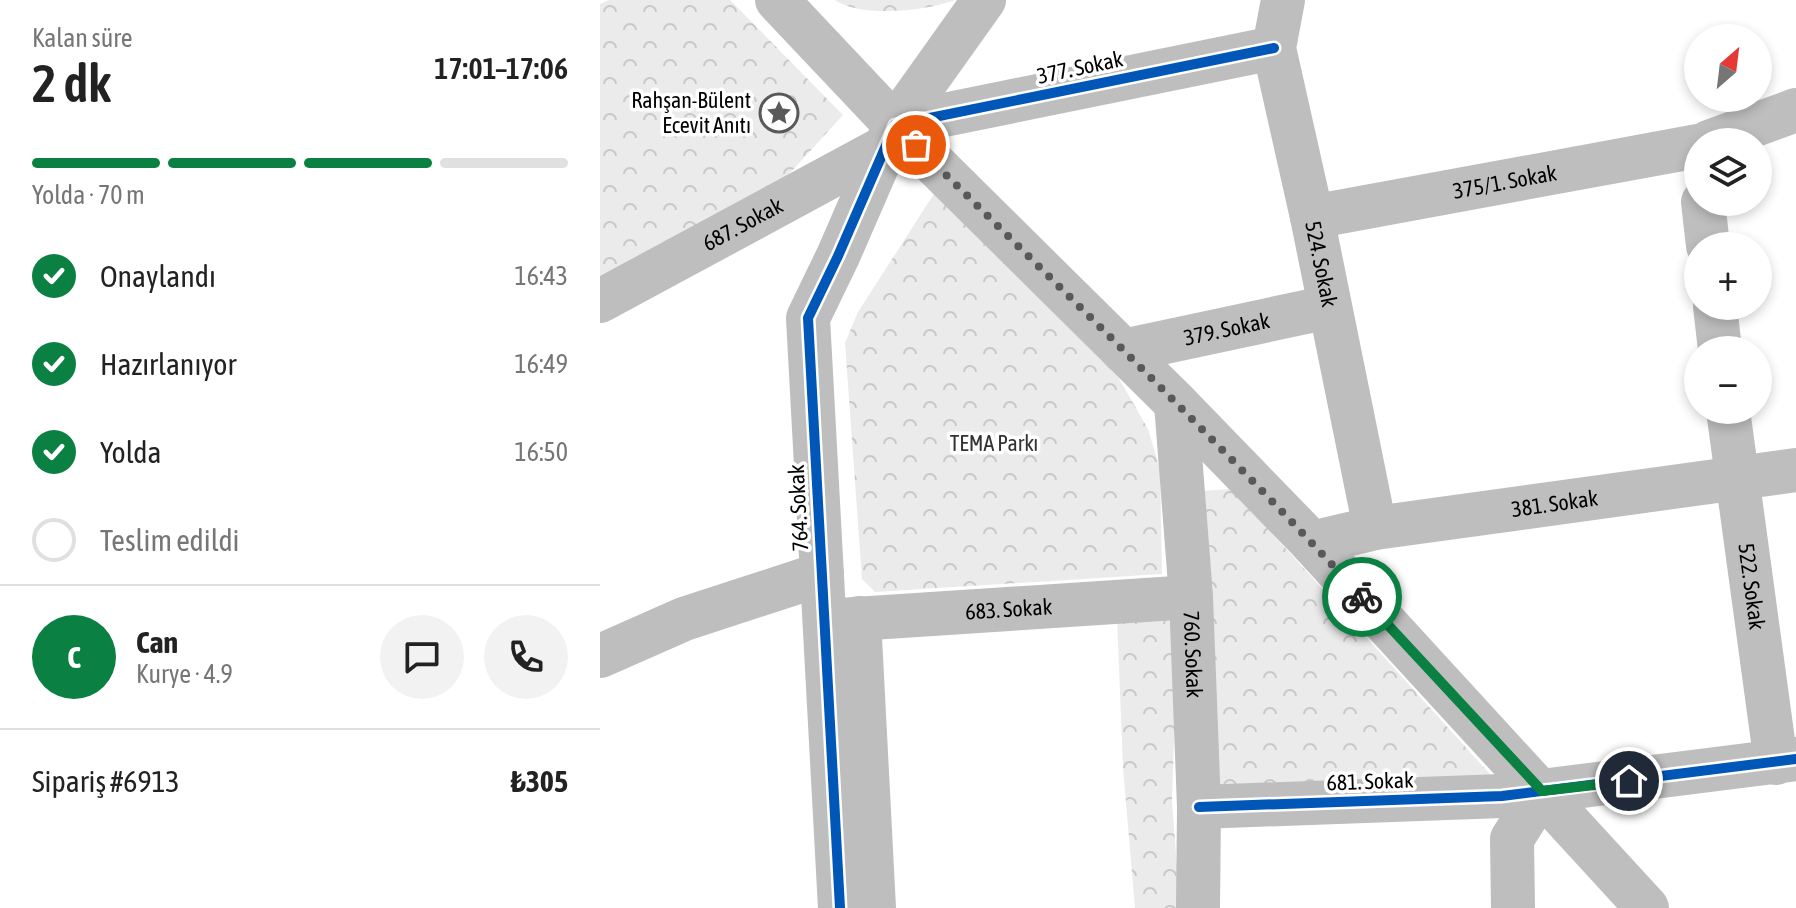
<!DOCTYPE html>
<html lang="tr">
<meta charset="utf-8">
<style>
body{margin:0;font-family:"Asap Condensed",sans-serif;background:#f2f2f2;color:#222;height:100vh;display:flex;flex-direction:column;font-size:30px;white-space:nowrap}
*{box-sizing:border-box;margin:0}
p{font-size:26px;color:#767676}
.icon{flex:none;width:44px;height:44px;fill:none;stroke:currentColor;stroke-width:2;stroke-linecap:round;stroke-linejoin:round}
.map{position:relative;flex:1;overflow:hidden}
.details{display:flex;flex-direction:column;background:#fff;width:600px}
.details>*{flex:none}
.needle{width:52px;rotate:28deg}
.controls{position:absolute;left:1084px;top:24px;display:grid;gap:16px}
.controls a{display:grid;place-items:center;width:88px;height:88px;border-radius:50%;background:#fff;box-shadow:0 4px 12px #0003;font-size:40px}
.pin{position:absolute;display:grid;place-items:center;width:68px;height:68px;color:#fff;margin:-34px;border:4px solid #fff;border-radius:50%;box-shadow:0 2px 8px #0007}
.courier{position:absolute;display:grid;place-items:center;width:80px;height:80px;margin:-40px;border:6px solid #0b8043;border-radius:50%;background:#fff;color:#222;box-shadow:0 2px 10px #0007}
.overview em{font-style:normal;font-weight:600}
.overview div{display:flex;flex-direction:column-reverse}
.overview{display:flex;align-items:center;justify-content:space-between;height:136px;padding:0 32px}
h1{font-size:52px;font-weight:600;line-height:60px}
.bar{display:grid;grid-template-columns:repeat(4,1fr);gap:12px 8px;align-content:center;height:96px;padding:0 32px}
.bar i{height:10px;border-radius:6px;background:#e0e0e0}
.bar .active{background:#0b8043}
.bar p{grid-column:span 4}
.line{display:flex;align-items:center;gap:20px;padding:0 32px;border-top:2px solid #e0e0e0}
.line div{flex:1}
.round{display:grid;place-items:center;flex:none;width:84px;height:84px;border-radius:42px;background:#f2f2f2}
ol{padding:0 32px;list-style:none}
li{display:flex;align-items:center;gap:24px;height:88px}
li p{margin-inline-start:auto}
li .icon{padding:8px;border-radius:50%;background:#0b8043;color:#fff;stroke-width:4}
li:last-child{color:#767676}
li i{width:44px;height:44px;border:4px solid #e0e0e0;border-radius:50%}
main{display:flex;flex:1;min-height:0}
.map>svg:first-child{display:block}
.park{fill:url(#park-crowns)}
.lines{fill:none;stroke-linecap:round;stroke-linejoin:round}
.minor{stroke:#bebebe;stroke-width:44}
.major{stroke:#bebebe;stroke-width:44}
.cycleway-casing{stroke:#fff;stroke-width:15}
.cycleway{stroke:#0057b8;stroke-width:10}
.done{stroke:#595959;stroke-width:8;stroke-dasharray:0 14.4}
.route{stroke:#0b8043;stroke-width:10}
.labels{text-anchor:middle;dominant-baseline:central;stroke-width:7;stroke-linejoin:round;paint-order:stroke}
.street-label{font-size:22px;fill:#000;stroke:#fff}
.poi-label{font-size:22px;fill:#000;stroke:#fff;text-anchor:end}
.park-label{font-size:22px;fill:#323232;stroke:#fff}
</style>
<main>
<section class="details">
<div class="overview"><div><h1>2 dk</h1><p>Kalan süre</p></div><em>17:01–17:06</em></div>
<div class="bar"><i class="active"></i><i class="active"></i><i class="active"></i><i></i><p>Yolda · 70 m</p></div>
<ol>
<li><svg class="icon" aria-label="check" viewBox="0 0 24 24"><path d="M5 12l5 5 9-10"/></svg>Onaylandı<p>16:43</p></li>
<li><svg class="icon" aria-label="check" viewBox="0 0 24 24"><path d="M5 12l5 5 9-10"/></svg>Hazırlanıyor<p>16:49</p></li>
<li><svg class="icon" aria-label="check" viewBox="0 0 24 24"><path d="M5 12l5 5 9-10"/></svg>Yolda<p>16:50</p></li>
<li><i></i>Teslim edildi</li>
</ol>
<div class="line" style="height:144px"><b class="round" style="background:#0b8043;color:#fff">C</b><div><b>Can</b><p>Kurye · 4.9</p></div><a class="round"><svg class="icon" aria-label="chat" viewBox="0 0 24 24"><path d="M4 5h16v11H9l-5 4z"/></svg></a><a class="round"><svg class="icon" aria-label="phone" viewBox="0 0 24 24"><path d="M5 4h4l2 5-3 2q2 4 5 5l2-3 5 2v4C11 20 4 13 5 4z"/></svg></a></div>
<div class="line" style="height:104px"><div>Sipariş #6913</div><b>₺305</b></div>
</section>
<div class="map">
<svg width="1196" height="908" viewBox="0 0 1196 908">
<defs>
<pattern id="park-crowns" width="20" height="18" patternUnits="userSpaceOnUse" patternTransform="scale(2)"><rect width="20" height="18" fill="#ebebeb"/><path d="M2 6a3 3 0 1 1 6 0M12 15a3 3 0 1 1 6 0" fill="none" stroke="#c8c8c8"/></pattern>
</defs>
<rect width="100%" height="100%" fill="#fff"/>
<g class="park">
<path d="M9,0H130L243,115L180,184L0,288V4Z"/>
<path d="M235,0H355C327,11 260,18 235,0Z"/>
<path d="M339,186L505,354L548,429L560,469L562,574L275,592L262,579L245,343L258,312Z"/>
<path d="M632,489L898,783L598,793L583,492Z"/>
<path d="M517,617L578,621L572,801L580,908H535L523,768Z"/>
</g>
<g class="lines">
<g class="minor">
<path id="s1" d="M683,0L674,48L712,217L775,528"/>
<path d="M1109,142L1196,110"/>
<path d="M1103,202L1108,246"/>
<path id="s2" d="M712,217L1098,146"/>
<path id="s3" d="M0,301L285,147"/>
<path d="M1115,306L1120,350"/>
<path id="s4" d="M523,351L729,307"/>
<path id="s5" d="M576,403L591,597L599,807L598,908"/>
<path id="s6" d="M1128,410L1176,763"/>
<path id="s7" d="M712,543L775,528L1196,470"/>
<path d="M259,618L274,908"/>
<path id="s8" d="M225,621L591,597"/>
<path d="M0,656L84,619L222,574"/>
<path d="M599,807L902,796L1196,759"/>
<path d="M240,908L208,318L238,256L295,125L674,48"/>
<path d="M913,908L912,839L942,791"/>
</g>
<g class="major">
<path d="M177,0L295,125L576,403L712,543L1047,908"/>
<path d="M295,125L384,0"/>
</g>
<g class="cycleway-casing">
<g id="cycleway">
<path d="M599,807L902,796L1196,759"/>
<path d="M240,908L208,318L238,256L295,125L674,48"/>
</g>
</g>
<use href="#cycleway" class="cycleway"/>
</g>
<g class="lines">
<path class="done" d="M316,145C466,294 619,441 762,597"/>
<path class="route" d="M762,597L942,791L1029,781"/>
</g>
<defs>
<g id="sight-ring" transform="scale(2)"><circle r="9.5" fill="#fff" stroke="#595959" stroke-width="1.5"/><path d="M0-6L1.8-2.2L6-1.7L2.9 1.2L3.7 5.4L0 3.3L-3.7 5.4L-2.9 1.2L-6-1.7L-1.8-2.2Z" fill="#595959"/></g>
</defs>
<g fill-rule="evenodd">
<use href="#sight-ring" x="179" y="113"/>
</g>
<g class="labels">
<g class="street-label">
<text transform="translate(480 67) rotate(-12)">377. Sokak</text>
<text stroke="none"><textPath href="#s2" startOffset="196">375/1. Sokak</textPath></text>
<text stroke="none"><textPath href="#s3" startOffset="162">687. Sokak</textPath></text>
<text stroke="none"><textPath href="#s1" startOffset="270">524. Sokak</textPath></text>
<text stroke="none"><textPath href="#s4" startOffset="106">379. Sokak</textPath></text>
<text stroke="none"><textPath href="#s7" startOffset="246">381. Sokak</textPath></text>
<text transform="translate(198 508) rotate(-93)">764. Sokak</text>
<text stroke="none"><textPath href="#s6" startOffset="178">522. Sokak</textPath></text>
<text stroke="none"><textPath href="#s8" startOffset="184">683. Sokak</textPath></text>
<text stroke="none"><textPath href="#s5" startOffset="252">760. Sokak</textPath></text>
<text transform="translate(770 781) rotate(-2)">681. Sokak</text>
</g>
<g class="poi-label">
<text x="151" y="100">Rahşan-Bülent<tspan x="151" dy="25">Ecevit Anıtı</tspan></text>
</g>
<g class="park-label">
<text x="394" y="443">TEMA Parkı</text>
</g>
</g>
</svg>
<div class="controls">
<a><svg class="needle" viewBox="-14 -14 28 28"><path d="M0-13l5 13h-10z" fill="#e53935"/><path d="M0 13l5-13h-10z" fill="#767676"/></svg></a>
<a><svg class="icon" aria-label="layers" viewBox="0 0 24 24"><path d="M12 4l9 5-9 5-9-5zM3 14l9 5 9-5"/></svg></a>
<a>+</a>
<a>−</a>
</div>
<div class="pin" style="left:316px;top:145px;background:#ea580c"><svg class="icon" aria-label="bag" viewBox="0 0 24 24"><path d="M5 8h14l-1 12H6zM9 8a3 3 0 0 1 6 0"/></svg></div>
<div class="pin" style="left:1029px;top:781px;background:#1f2937"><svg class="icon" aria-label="home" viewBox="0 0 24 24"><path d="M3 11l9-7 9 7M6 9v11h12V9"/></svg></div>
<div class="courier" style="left:762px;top:597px"><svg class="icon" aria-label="bike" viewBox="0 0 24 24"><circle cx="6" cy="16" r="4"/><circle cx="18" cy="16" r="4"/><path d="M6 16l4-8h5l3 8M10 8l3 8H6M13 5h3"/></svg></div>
</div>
</main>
